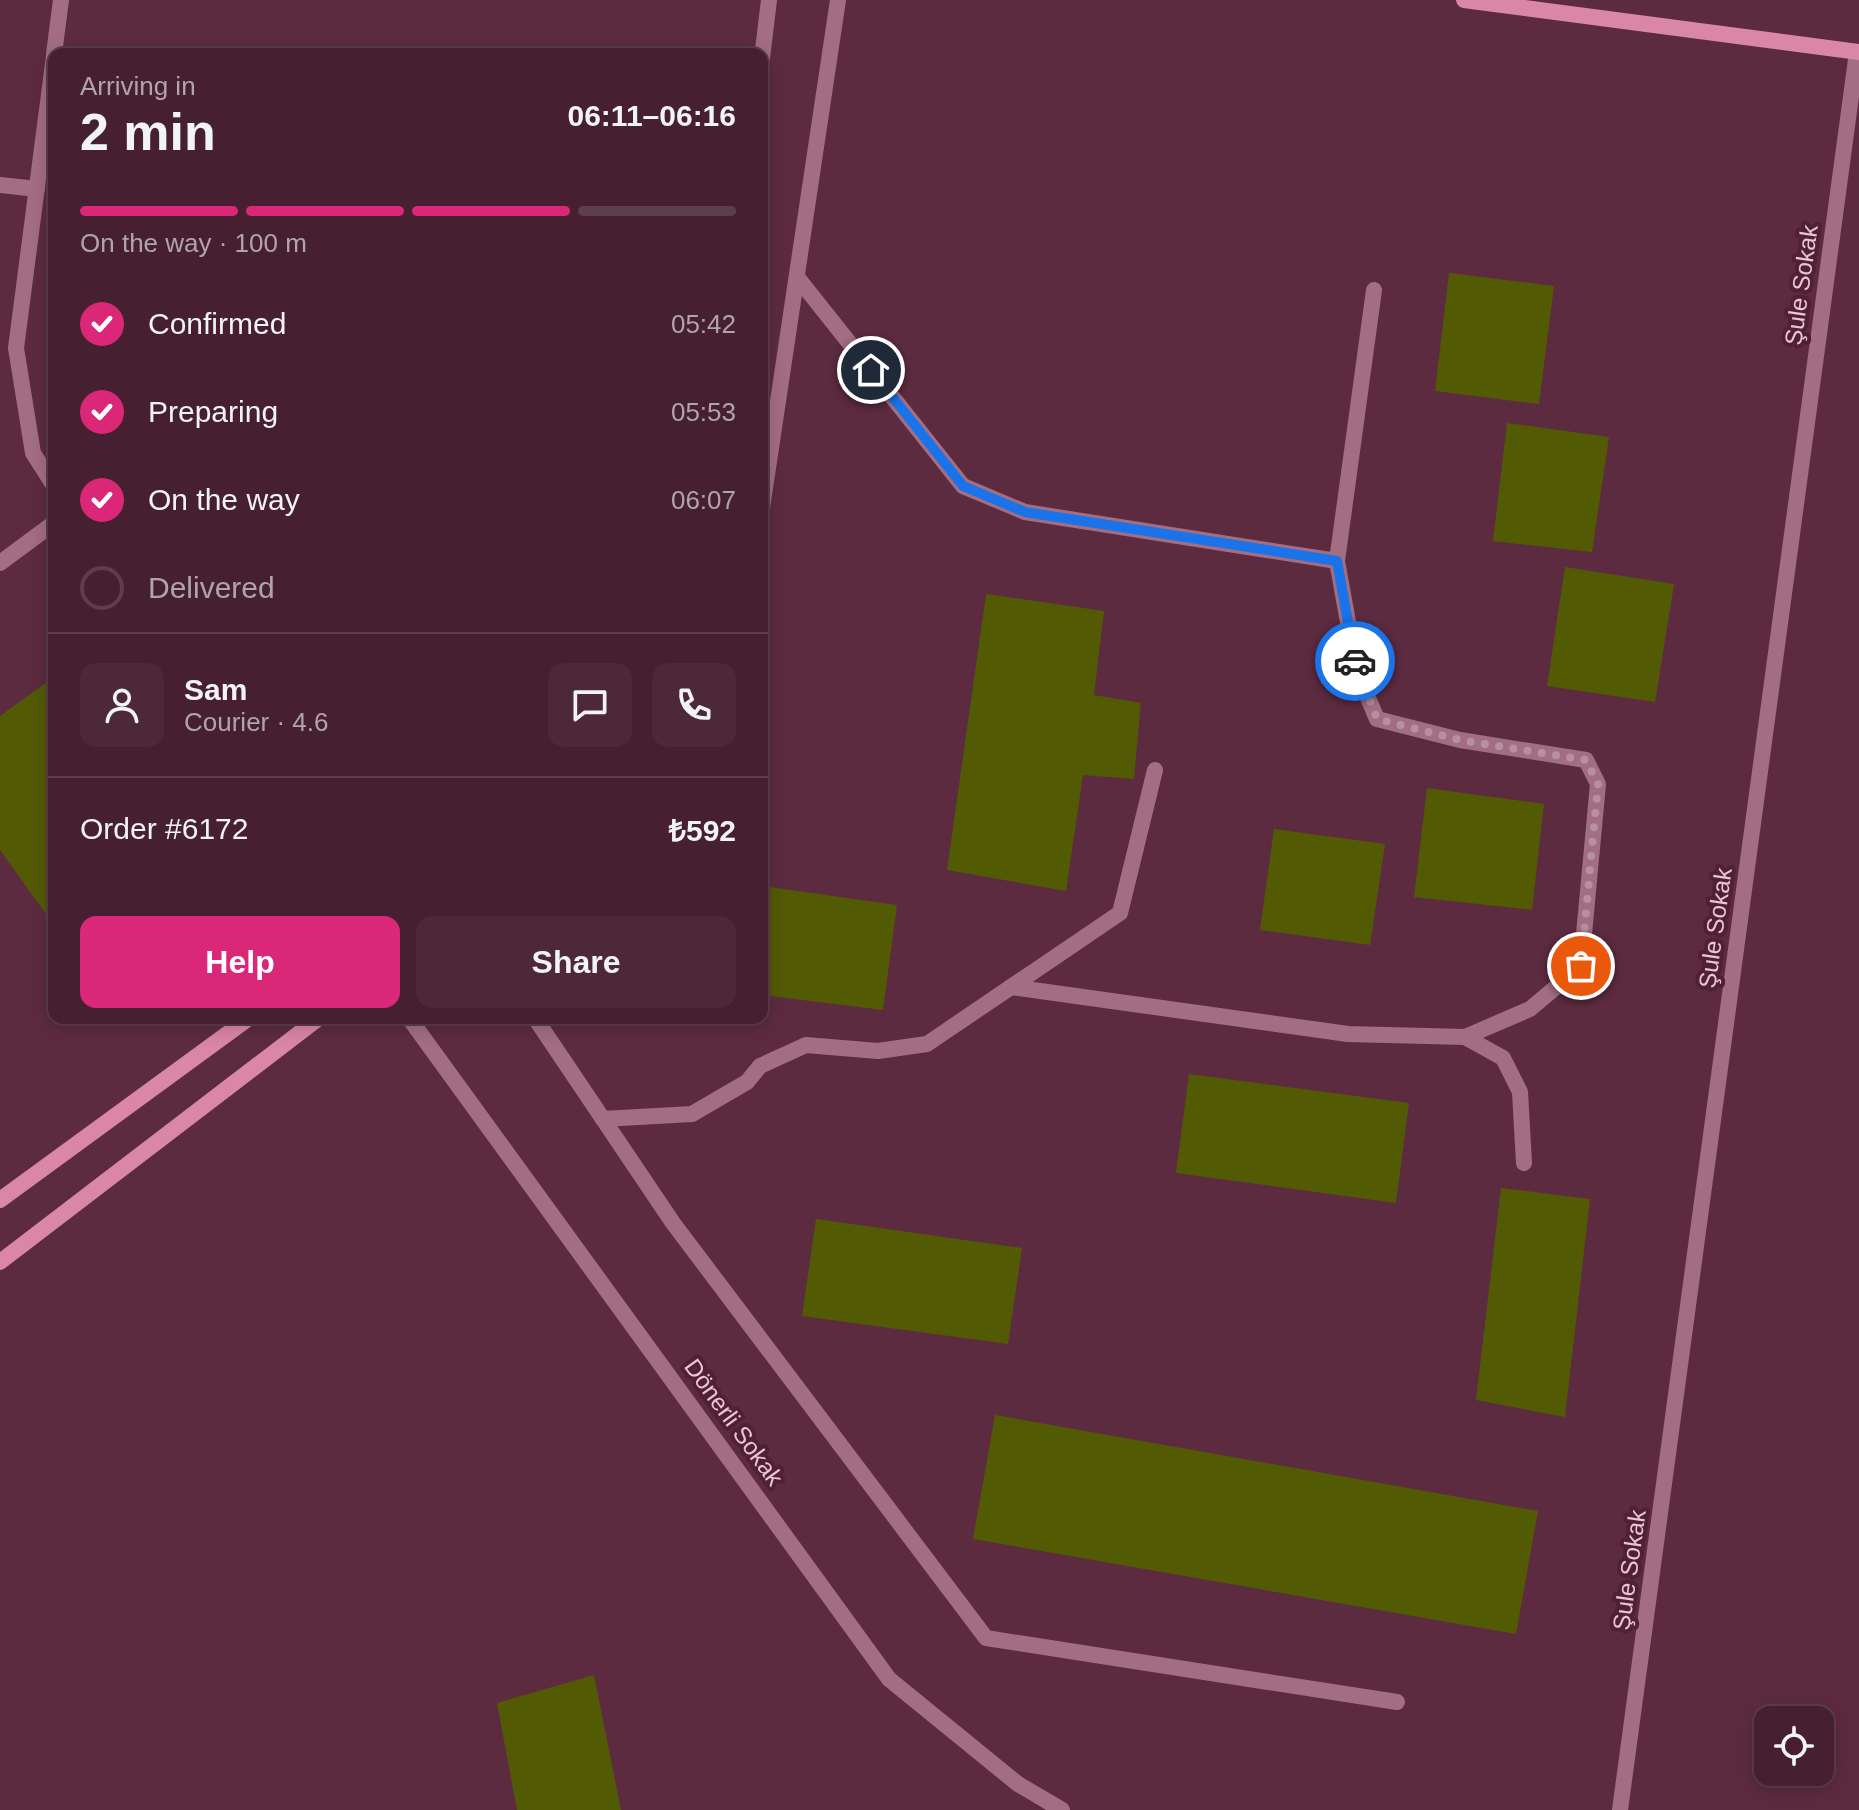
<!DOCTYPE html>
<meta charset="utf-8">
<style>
body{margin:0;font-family:Arial,sans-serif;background:#4d2838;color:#f1f3f6;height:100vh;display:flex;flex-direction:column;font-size:30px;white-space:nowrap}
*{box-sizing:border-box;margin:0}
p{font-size:26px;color:#b0a3ab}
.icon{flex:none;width:44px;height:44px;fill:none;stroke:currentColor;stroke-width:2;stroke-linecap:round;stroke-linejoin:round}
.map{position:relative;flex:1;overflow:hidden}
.panel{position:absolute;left:48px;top:48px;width:720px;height:976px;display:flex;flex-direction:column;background:#462030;border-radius:16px;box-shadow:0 4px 20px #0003,0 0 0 2px #5e3e4c}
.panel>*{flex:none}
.controls{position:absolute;left:1754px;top:1706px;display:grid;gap:16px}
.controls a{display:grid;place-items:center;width:80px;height:80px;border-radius:16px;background:#462030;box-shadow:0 4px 20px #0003,0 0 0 2px #5e3e4c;font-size:40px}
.pin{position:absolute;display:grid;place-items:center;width:68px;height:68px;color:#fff;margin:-34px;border:4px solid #fff;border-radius:50%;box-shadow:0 2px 8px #0007}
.courier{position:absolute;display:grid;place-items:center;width:80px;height:80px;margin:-40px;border:6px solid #1a73e8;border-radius:50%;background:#fff;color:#222;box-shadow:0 2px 10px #0007}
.overview em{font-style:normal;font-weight:700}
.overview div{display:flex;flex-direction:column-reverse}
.overview{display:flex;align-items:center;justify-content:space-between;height:136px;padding:0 32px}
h1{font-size:52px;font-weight:700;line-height:60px}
.bar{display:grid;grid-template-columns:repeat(4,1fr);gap:12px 8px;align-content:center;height:96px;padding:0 32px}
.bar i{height:10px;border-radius:6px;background:#5e3e4c}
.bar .selected{background:#db2777}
.bar p{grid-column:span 4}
.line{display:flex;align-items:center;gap:20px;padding:0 32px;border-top:2px solid #5e3e4c}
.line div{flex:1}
.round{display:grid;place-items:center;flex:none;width:84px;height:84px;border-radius:16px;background:#4d2838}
ol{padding:0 32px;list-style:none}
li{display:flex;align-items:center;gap:24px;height:88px}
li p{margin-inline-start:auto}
li .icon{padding:8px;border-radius:50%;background:#db2777;color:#fff;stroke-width:4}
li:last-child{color:#b0a3ab}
li i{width:44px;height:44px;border:4px solid #5e3e4c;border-radius:50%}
.button{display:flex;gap:16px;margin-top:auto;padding:16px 32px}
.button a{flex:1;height:92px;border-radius:16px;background:#db2777;color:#fff;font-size:32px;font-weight:700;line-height:92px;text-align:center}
.button a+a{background:#4d2838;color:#f1f3f6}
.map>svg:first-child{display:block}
.building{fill:#535a04}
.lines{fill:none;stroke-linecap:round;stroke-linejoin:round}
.lane{stroke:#a36e82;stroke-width:16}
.street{stroke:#a36e82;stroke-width:16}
.secondary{stroke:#da87a7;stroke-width:16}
.done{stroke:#b790a0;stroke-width:8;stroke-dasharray:0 14.4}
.route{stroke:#1a73e8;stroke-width:10}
.labels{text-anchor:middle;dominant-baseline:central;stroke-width:8;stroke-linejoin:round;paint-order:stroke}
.street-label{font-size:24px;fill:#e8c7d3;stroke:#522036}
</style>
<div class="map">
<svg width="1859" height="1810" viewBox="0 0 1859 1810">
<rect width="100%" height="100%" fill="#5d2b40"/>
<g class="building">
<path d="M1449,273L1554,286L1539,404L1435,391Z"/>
<path d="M1507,423L1609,437L1592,552L1493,541Z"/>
<path d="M1565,567L1674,584L1655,702L1547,686Z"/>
<path d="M986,594L1104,611L1094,695L1141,703L1134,779L1083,775L1066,891L947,870Z"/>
<path d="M54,677V908L46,914L0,850V716Z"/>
<path d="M1427,788L1544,804L1532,910L1414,897Z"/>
<path d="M1274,829L1385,844L1370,945L1260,930Z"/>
<path d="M762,886L897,905L883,1010L762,995Z"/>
<path d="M1189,1074L1409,1103L1396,1203L1176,1173Z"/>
<path d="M1501,1188L1590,1199L1565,1417L1476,1400Z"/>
<path d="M816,1219L1022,1248L1008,1344L802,1316Z"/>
<path d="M995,1415L1538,1511L1516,1634L973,1539Z"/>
<path d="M594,1675L621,1810H517L497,1703Z"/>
</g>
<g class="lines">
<g class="lane">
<path d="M762,58L769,0"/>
<path d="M797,277L963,486L1025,512L1337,561L1374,290"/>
<path d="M762,508L838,0"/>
<path d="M1011,987L1348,1034L1465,1037L1530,1009L1581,966L1598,784L1586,760L1460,740L1377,719L1357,672L1337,561"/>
<path d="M535,1018L673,1223L986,1638L1397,1702"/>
<path d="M1465,1037L1503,1058L1520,1092L1524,1163"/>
<path d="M603,1119L692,1114L747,1082L760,1066L806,1045L878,1051L927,1044L1120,913L1155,770"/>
</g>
<g class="street">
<path d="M54,54L61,0"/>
<path d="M54,56L16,348L33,453L54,486"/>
<path d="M0,185L37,189"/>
<path d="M0,563L54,523"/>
<path d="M409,1018L889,1679L1018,1784L1062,1810"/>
<path d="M1620,1810L1857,52"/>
</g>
<g class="secondary">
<path d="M1464,0L1859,52"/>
<path d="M0,1200L249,1018"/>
<path d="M0,1262L319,1018"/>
</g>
</g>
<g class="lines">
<path class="done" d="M1355,661L1377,719L1460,740L1586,760L1598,784L1581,966"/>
<path class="route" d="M871,370L963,486L1025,512L1337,561L1355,661"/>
</g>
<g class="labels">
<g class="street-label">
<text transform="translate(1801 285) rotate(-82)">Şule Sokak</text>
<text transform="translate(1715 928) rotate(-82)">Şule Sokak</text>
<text transform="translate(734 1422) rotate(54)">Dönerli Sokak</text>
<text transform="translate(1629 1570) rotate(-82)">Şule Sokak</text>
</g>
</g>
</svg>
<div class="controls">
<a><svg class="icon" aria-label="locate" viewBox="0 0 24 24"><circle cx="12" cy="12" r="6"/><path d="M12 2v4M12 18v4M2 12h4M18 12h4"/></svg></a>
</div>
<div class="pin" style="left:1581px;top:966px;background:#ea580c"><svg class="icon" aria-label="bag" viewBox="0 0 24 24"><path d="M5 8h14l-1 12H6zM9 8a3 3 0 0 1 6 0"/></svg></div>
<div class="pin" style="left:871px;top:370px;background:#1f2937"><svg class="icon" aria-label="home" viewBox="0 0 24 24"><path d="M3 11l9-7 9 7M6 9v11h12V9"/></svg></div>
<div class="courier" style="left:1355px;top:661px"><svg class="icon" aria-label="car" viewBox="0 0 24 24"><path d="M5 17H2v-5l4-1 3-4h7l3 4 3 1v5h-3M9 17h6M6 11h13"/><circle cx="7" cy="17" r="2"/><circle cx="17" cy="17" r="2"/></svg></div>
<section class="panel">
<div class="overview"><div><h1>2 min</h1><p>Arriving in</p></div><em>06:11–06:16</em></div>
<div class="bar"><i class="selected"></i><i class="selected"></i><i class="selected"></i><i></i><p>On the way · 100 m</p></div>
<ol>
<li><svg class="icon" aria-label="check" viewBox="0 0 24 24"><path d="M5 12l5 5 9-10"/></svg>Confirmed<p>05:42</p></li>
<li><svg class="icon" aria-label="check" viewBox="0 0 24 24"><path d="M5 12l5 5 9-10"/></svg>Preparing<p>05:53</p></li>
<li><svg class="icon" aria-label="check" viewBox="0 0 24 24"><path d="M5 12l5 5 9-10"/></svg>On the way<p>06:07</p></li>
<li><i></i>Delivered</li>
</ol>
<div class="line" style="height:144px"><a class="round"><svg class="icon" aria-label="person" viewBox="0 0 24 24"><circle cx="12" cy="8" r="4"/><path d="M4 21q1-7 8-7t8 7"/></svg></a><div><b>Sam</b><p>Courier · 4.6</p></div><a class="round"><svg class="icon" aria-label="chat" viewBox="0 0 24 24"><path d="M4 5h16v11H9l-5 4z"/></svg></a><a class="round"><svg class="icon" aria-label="phone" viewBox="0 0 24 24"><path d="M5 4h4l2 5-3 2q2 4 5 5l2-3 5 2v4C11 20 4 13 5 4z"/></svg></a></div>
<div class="line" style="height:104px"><div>Order #6172</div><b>₺592</b></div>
<div class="button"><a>Help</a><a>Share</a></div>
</section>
</div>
